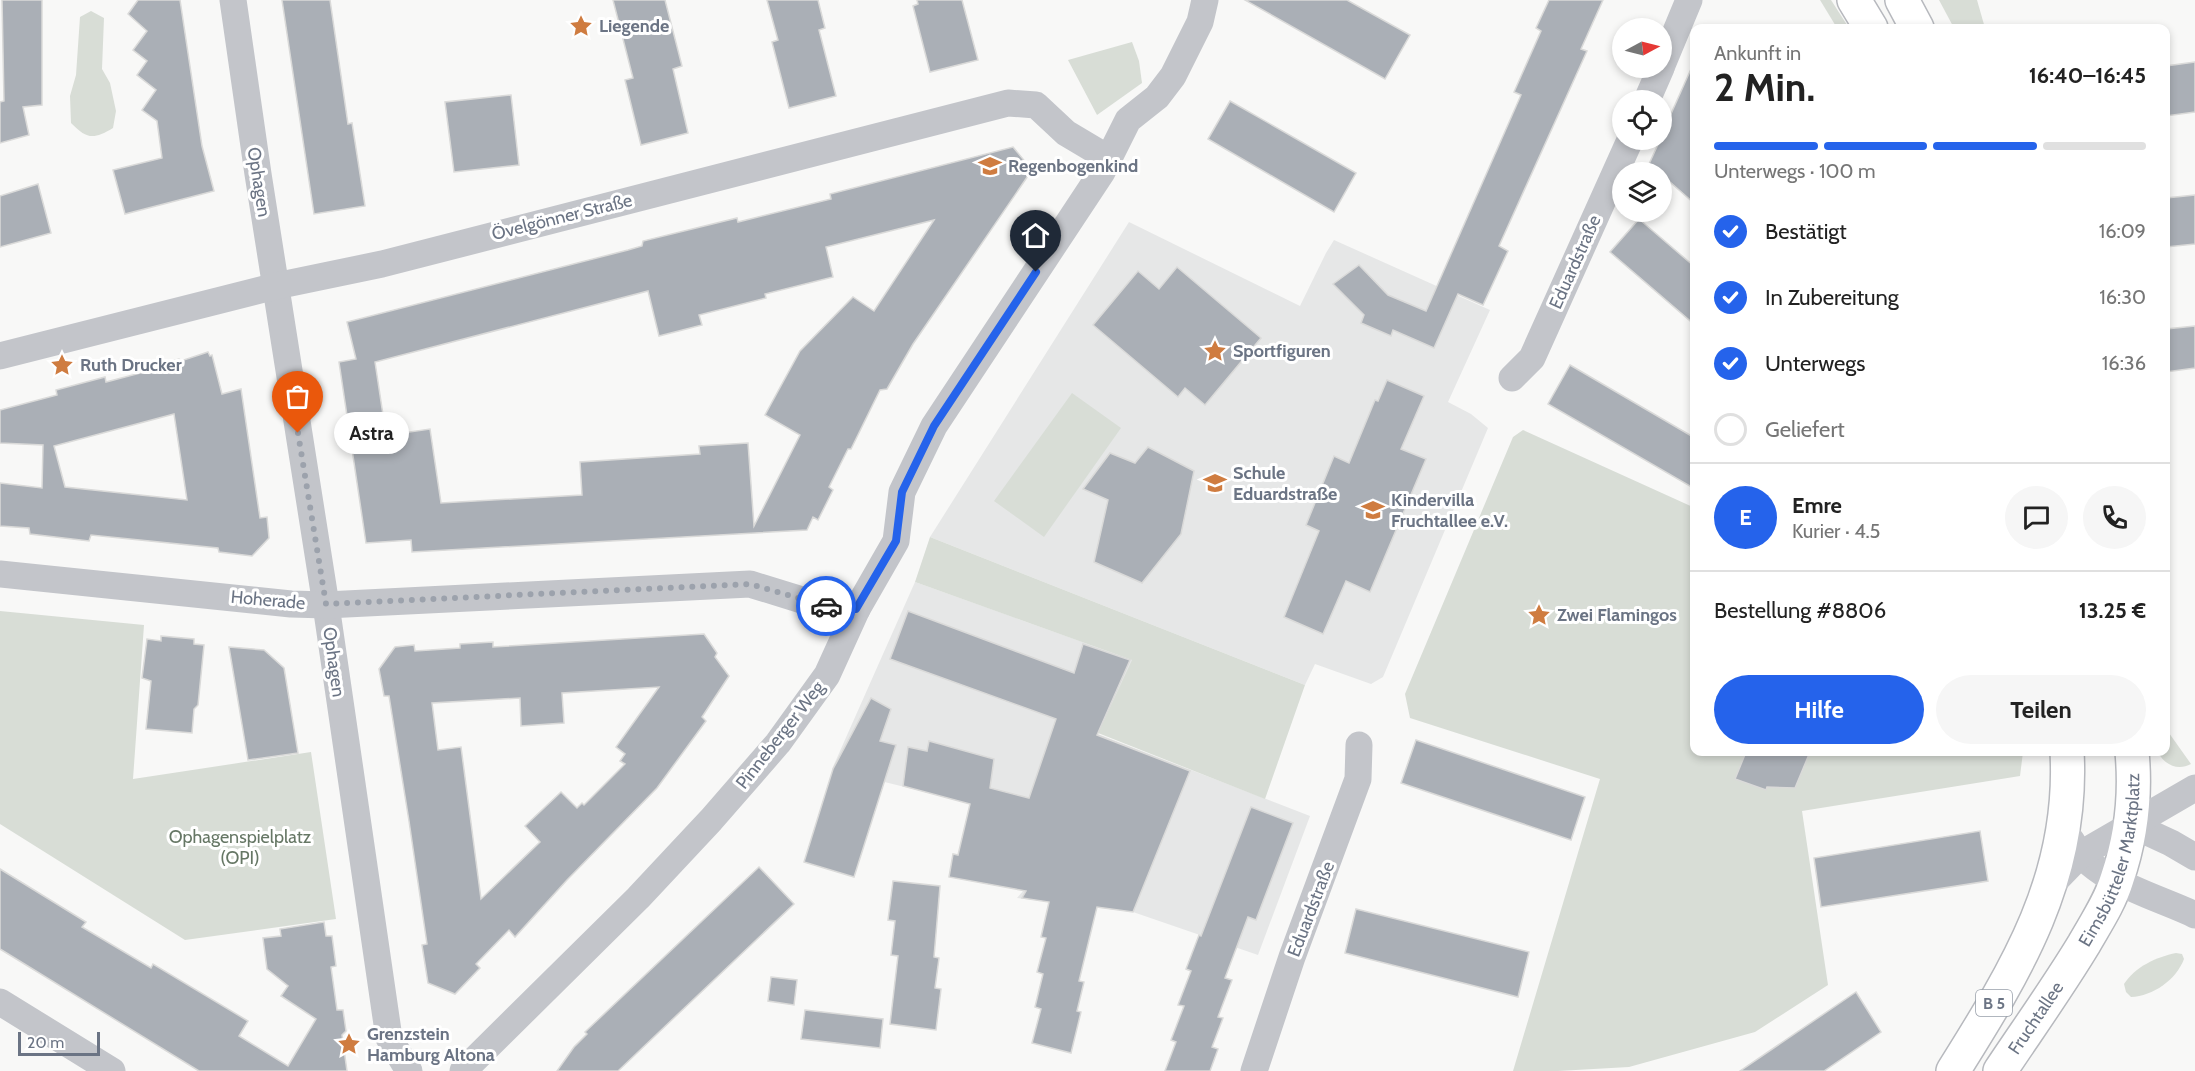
<!DOCTYPE html>
<html lang="de">
<meta charset="utf-8">
<style>
body{margin:0;font-family:Cabin,sans-serif;background:#f6f6f6;color:#222;height:100vh;display:flex;flex-direction:column;font-size:22px;white-space:nowrap}
*{box-sizing:border-box;margin:0}
p{font-size:20px;color:#767676}
.icon{flex:none;width:33px;height:33px;fill:none;stroke:currentColor;stroke-width:2;stroke-linecap:round;stroke-linejoin:round}
.map{position:relative;flex:1;overflow:hidden}
.panel{position:absolute;left:1690px;top:24px;width:480px;height:732px;display:flex;flex-direction:column;background:#fff;border-radius:12px;box-shadow:0 3px 9px #0003}
.panel>*{flex:none}
.needle{width:39px;rotate:83deg}
.controls{position:absolute;left:1612px;top:18px;display:grid;gap:12px}
.controls a{display:grid;place-items:center;width:60px;height:60px;border-radius:50%;background:#fff;box-shadow:0 3px 9px #0003;font-size:30px}
.scale{position:absolute;left:18px;bottom:15px;width:82px;box-sizing:border-box;padding-left:6px;border:3px solid #6b7484;border-top:0;font-size:16px;line-height:21px;white-space:nowrap;color:#6b7484;-webkit-text-stroke:4px #fff;paint-order:stroke}
.pin{position:absolute;display:grid;place-items:center;width:51px;height:51px;color:#fff;margin:-62px -26px;border-radius:50% 50% 50% 0;rotate:-45deg;box-shadow:0 0 6px #0007}
.pin .icon{rotate:45deg}
.courier{position:absolute;display:grid;place-items:center;width:60px;height:60px;margin:-30px;border:4px solid #2563eb;border-radius:50%;background:#fff;color:#222;box-shadow:0 2px 8px #0007}
.bubble{position:absolute;height:42px;border-radius:21px;background:#fff;box-shadow:0 3px 9px #0003;font-size:20px;font-weight:700;line-height:42px;text-align:center}
.head em{font-style:normal;font-weight:700}
.head div{display:flex;flex-direction:column-reverse}
.head{display:flex;align-items:center;justify-content:space-between;height:102px;padding:0 24px}
h1{font-size:39px;font-weight:700;line-height:45px}
.bar{display:grid;grid-template-columns:repeat(4,1fr);gap:9px 6px;align-content:center;height:72px;padding:0 24px}
.bar i{height:8px;border-radius:4px;background:#e0e0e0}
.bar .active{background:#2563eb}
.bar p{grid-column:span 4}
.line{display:flex;align-items:center;gap:15px;padding:0 24px;border-top:2px solid #e0e0e0}
.line div{flex:1}
.round{display:grid;place-items:center;flex:none;width:63px;height:63px;border-radius:32px;background:#f6f6f6}
ol{padding:0 24px;list-style:none}
li{display:flex;align-items:center;gap:18px;height:66px}
li p{margin-inline-start:auto}
li .icon{padding:6px;border-radius:50%;background:#2563eb;color:#fff;stroke-width:4}
li:last-child{color:#767676}
li i{width:33px;height:33px;border:3px solid #e0e0e0;border-radius:50%}
.primary-button{display:flex;gap:12px;margin-top:auto;padding:12px 24px}
.primary-button a{flex:1;height:69px;border-radius:36px;background:#2563eb;color:#fff;font-size:24px;font-weight:700;line-height:69px;text-align:center}
.primary-button a+a{background:#f6f6f6;color:#222}
.map>svg:first-child{display:block}
.built{fill:#e6e7e7}
.green{fill:#d8ddd6}
.building{fill:#aaafb6;stroke:#dadad9;stroke-width:1.5;fill-rule:evenodd}
.lines{fill:none;stroke-linecap:round;stroke-linejoin:round}
.major-casing{stroke:#b7b9be;stroke-width:36}
.minor{stroke:#c3c5ca;stroke-width:27}
.major{stroke:#fff;stroke-width:33}
.done{stroke:#9ca2ac;stroke-width:6;stroke-dasharray:0 10.8}
.route{stroke:#2563eb;stroke-width:8}
.labels{text-anchor:middle;dominant-baseline:central;stroke-width:6;stroke-linejoin:round;paint-order:stroke}
.shield{fill:#fff;stroke:#979ea9;stroke-width:1.5}
.shield-label{font-size:16px;font-weight:bold;fill:#6b7484}
.poi-label{font-size:18px;font-weight:bold;fill:#6b7484;stroke:#fff;text-anchor:start}
.street-label{font-size:18px;fill:#6b7484;stroke:#fff}
.park-label{font-size:18px;fill:#667765;stroke:#fff}
</style>
<div class="map">
<svg width="2195" height="1071" viewBox="0 0 2195 1071">
<rect width="100%" height="100%" fill="#f8f8f7"/>
<g class="built">
<path d="M1129,222L1300,306L1326,253L1334,240L1490,310L1448,402L1471,414L1488,428L1383,677L1371,684L1315,664L1305,685L930,537Z"/>
<path d="M915,582L1133,660L1098,734L1310,816L1258,955L1133,912L1017,898L1023,891L1050,823L832,769Z"/>
</g>
<g class="green">
<path d="M1820,0H1831L1849,28H1837Z"/>
<path d="M1939,0H1977L1985,28H1954Z"/>
<path d="M91,11L104,18L102,69L110,83L116,111L113,128C93,140 87,139 71,123L70,96L76,75L80,17Z"/>
<path d="M1132,42L1139,61L1142,83L1097,115L1068,60Z"/>
<path d="M1072,393L1121,428L1044,537L994,501Z"/>
<path d="M1523,430L1695,508V752H2023L2020,776L1802,811L1828,985L1755,1032L1629,1067L1558,1071H1513L1600,779L1410,718L1405,694L1513,437Z"/>
<path d="M930,537L1305,685L1265,799L1098,733L1132,660L915,582Z"/>
<path d="M0,611L144,625L133,779L311,752L336,919L185,940L0,824Z"/>
<path d="M2166,733H2169L2191,764C2178,771 2164,765 2158,752H2166Z"/>
<path d="M2176,953L2182,954L2184,959C2176,980 2153,996 2131,997L2126,992L2124,984C2135,967 2156,957 2176,953Z"/>
</g>
<g class="building">
<path d="M2,0H42V105L23,107L29,135L0,143V102L4,101Z"/>
<path d="M138,0H180L202,146L214,191L125,214L113,170L162,158L157,121L142,110L156,90L137,75L147,61L133,50L147,31L128,14Z"/>
<path d="M282,0H330L348,124L352,123L365,206L314,214Z"/>
<path d="M613,0H665L682,66L673,69L688,133L641,145L625,80L633,78Z"/>
<path d="M767,0H818L825,28L819,30L836,96L789,108L772,42L778,40Z"/>
<path d="M917,0H962L978,60L930,72L913,6L918,4Z"/>
<path d="M1245,0H1347L1410,35L1385,79Z"/>
<path d="M1549,0H1603L1581,49L1587,51L1499,246L1508,251L1483,305L1458,294L1434,348L1393,330L1391,336L1361,323L1364,315L1333,284L1359,265L1388,295L1426,311L1521,95L1514,92L1541,31L1536,28Z"/>
<path d="M1695,60V204L1662,175V172H1659L1649,164L1660,140H1662V134Z"/>
<path d="M2195,62V112L2166,116V66Z"/>
<path d="M511,95L519,165L454,172L445,102Z"/>
<path d="M1230,101L1356,173L1334,212L1208,139Z"/>
<path d="M1013,147L1032,170L913,344L887,389L880,390L851,449H848L829,487L833,490L818,520L813,517L807,530L412,552L411,540L366,543L339,362L356,359L347,322L628,250L642,246L643,241L737,218L738,222L831,199L830,194ZM934,220L874,311L853,297L800,351L765,415L800,435L754,526L748,443L699,446L700,454L580,462L582,495L441,503L430,429L396,434L395,427L385,428L375,362L648,291L659,336L702,325L699,315L766,298L765,294L833,277L826,247Z"/>
<path d="M38,184L51,233L0,247V196Z"/>
<path d="M2195,195V244L2166,247V198Z"/>
<path d="M1639,219L1695,267V325L1610,252Z"/>
<path d="M1177,267L1261,338L1205,405L1185,388L1178,397L1093,325L1138,271L1159,289Z"/>
<path d="M2195,326V368L2166,372V329Z"/>
<path d="M208,352L210,356L212,355L222,394L241,389L260,518L267,517L269,538L252,556L219,552L218,548L91,535L89,541L30,534L29,528L0,526V483L42,488L43,445L0,443V410L57,395L56,390L105,377L106,382L152,370L153,366L179,359L181,361ZM174,414L187,500L65,487L54,446Z"/>
<path d="M1570,365L1695,438V489L1548,404Z"/>
<path d="M1387,380L1424,396L1401,449L1426,459L1370,592L1346,581L1323,634L1284,617L1319,531L1306,525L1334,456L1349,463L1375,400L1378,401Z"/>
<path d="M1148,447L1194,471L1181,534L1142,583L1094,562L1108,500L1083,489L1110,453L1135,463Z"/>
<path d="M908,611L1074,673L1083,644L1130,660L1097,735L1190,771L1133,912L1097,907L1079,981L1084,982L1077,1011L1081,1012L1071,1053L1032,1043L1041,1009L1035,1007L1043,974L1037,972L1046,938L1041,937L1049,902L1022,898L1026,891L949,877L953,854L958,855L970,804L903,786L908,747L927,751L929,741L994,759L990,788L1029,798L1056,719L890,659Z"/>
<path d="M704,634L717,653L715,657L729,676L702,717L706,721L657,788L567,880L515,937L509,930L476,964L480,968L455,994L428,983L422,945L427,944L409,821L389,696H384L379,669L395,647L414,645L415,651L460,648V644L493,642V647ZM659,687L616,747L625,754L620,761L625,764L584,805L582,803L577,808L561,792L525,826L540,842L481,899L461,747L438,750L432,703L520,698L521,726L564,723L562,693Z"/>
<path d="M161,636L194,639V644L204,645L198,705L194,709L192,733L146,729L151,681L142,678L147,639L161,641Z"/>
<path d="M229,647L264,650L284,668L298,753L248,760Z"/>
<path d="M871,698L891,709L880,741L896,745L854,877L804,862L833,769Z"/>
<path d="M1416,740L1585,797L1571,840L1401,783Z"/>
<path d="M1746,752H1810L1795,788L1767,787L1766,790L1735,779Z"/>
<path d="M1251,807L1293,823L1256,920L1248,917L1225,978L1232,980L1218,1017L1223,1018L1212,1047L1218,1049L1210,1071H1165L1176,1042L1171,1040L1184,1006L1178,1005L1191,971L1186,969L1199,935L1201,936Z"/>
<path d="M1980,831L1988,881L1821,907L1814,858Z"/>
<path d="M759,867L794,904L618,1071H557L574,1047L587,1034L585,1032Z"/>
<path d="M0,869L86,922L82,927L151,968L153,964L248,1021L239,1036L288,1066L316,1019L281,996L288,986L267,969L263,938L281,936L280,929L324,922L326,936H332L336,966L331,967L337,1010H343L346,1031L342,1035L347,1071H199L0,949Z"/>
<path d="M893,881L940,886L934,957L939,958L935,988L941,989L936,1030L890,1024L898,956L891,955L895,921L888,920Z"/>
<path d="M1356,909L1529,952L1518,997L1345,953Z"/>
<path d="M771,977L797,980L794,1005L768,1001Z"/>
<path d="M1856,992L1881,1032L1824,1071H1740Z"/>
<path d="M805,1010L883,1019L880,1048L801,1039Z"/>
</g>
<g class="lines">
<g class="major-casing">
<g id="major">
<path d="M1854,0L1871,28"/>
<path d="M1902,0L1917,28"/>
<path d="M1953,1071C2017,969 2074,877 2067,752"/>
<path id="s1" d="M2000,1071C2028,1029 2058,987 2084,944C2096,923 2110,902 2117,879C2131,838 2136,794 2132,752"/>
</g>
</g>
<g class="minor">
<path d="M233,0L258,174L326,605L389,1038L409,1071"/>
<path d="M1662,65L1689,0"/>
<path d="M1647,100L1661,68"/>
<path d="M0,356L276,286L382,264L1008,103L1036,105L1066,133L1108,158"/>
<path d="M1512,378L1532,358L1630,140"/>
<path d="M0,574L291,604L326,605L750,584L818,605L857,609"/>
<path d="M2130,824L2171,843L2195,857"/>
<path d="M2071,840C2092,881 2156,896 2195,915"/>
<path d="M2050,886L2081,854L2195,788"/>
<path d="M0,1002L112,1071"/>
<path d="M463,1071L638,898L711,820L778,743L827,675L857,609L896,541L902,492L934,426L1102,172L1128,120L1157,97L1173,76L1200,22L1205,0"/>
<path d="M1254,1071L1292,957L1358,779L1359,745"/>
</g>
<use href="#major" class="major"/>
</g>
<g class="lines">
<path class="done" d="M298,433L326,604L750,584L826,606"/>
<path class="route" d="M826,606L856,609L896,541L902,492L934,426L1036,272"/>
</g>
<defs>
<g id="sight-bare" transform="scale(1.8)"><path d="M0-6L1.8-2.2L6-1.7L2.9 1.2L3.7 5.4L0 3.3L-3.7 5.4L-2.9 1.2L-6-1.7L-1.8-2.2Z" fill="#cf7c40" stroke="#fff" stroke-width="2.5" paint-order="stroke"/></g>
<g id="school-bare" transform="scale(1.8)"><path d="M0-5L7-2L0 1L-7-2ZM-4 1L0 2.5L4 1V4Q0 6-4 4Z" fill="#cf7c40" stroke="#fff" stroke-width="2.5" paint-order="stroke"/></g>
</defs>
<g fill-rule="evenodd">
<use href="#sight-bare" x="581" y="26"/>
<use href="#school-bare" x="990" y="166"/>
<use href="#sight-bare" x="1215" y="351"/>
<use href="#sight-bare" x="62" y="365"/>
<use href="#school-bare" x="1215" y="483"/>
<use href="#school-bare" x="1373" y="510"/>
<use href="#sight-bare" x="1539" y="615"/>
<use href="#sight-bare" x="349" y="1044"/>
</g>
<g class="labels">
<rect class="shield" x="1976" y="990" width="36" height="26" rx="4.5"/>
<g class="shield-label">
<text x="1994" y="1003">B 5</text>
</g>
<g class="poi-label">
<text x="599" y="26">Liegende</text>
<text x="1008" y="166">Regenbogenkind</text>
<text x="1233" y="351">Sportfiguren</text>
<text x="80" y="365">Ruth Drucker</text>
<text x="1233" y="473">Schule<tspan x="1233" dy="21">Eduardstraße</tspan></text>
<text x="1391" y="500">Kindervilla<tspan x="1391" dy="21">Fruchtallee e.V.</tspan></text>
<text x="1557" y="615">Zwei Flamingos</text>
<text x="367" y="1034">Grenzstein<tspan x="367" dy="21">Hamburg Altona</tspan></text>
</g>
<g class="street-label">
<text transform="translate(259 182) rotate(81)">Ophagen</text>
<text transform="translate(562 217) rotate(-14)">Övelgönner Straße</text>
<text transform="translate(1575 262) rotate(-66)">Eduardstraße</text>
<text transform="translate(268 600) rotate(5)">Hoherade</text>
<text transform="translate(334 662) rotate(82)">Ophagen</text>
<text transform="translate(780 735) rotate(-52)">Pinneberger Weg</text>
<text stroke="none"><textPath href="#s1" startOffset="242">Eimsbütteler Marktplatz</textPath></text>
<text transform="translate(1311 909) rotate(-69)">Eduardstraße</text>
<text stroke="none"><textPath href="#s1" startOffset="64">Fruchtallee</textPath></text>
</g>
<g class="park-label">
<text x="240" y="837">Ophagenspielplatz<tspan x="240" dy="21">(OPI)</tspan></text>
</g>
</g>
</svg>
<div class="controls">
<a><svg class="needle" viewBox="-14 -14 28 28"><path d="M0-13l5 13h-10z" fill="#e53935"/><path d="M0 13l5-13h-10z" fill="#767676"/></svg></a>
<a><svg class="icon" aria-label="locate" viewBox="0 0 24 24"><circle cx="12" cy="12" r="6"/><path d="M12 2v4M12 18v4M2 12h4M18 12h4"/></svg></a>
<a><svg class="icon" aria-label="layers" viewBox="0 0 24 24"><path d="M12 4l9 5-9 5-9-5zM3 14l9 5 9-5"/></svg></a>
</div>
<div class="scale">20 m</div>
<div class="pin" style="left:298px;top:433px;background:#ea580c"><svg class="icon" aria-label="bag" viewBox="0 0 24 24"><path d="M5 8h14l-1 12H6zM9 8a3 3 0 0 1 6 0"/></svg></div>
<div class="pin" style="left:1036px;top:272px;background:#1f2937"><svg class="icon" aria-label="home" viewBox="0 0 24 24"><path d="M3 11l9-7 9 7M6 9v11h12V9"/></svg></div>
<div class="courier" style="left:826px;top:606px"><svg class="icon" aria-label="car" viewBox="0 0 24 24"><path d="M5 17H2v-5l4-1 3-4h7l3 4 3 1v5h-3M9 17h6M6 11h13"/><circle cx="7" cy="17" r="2"/><circle cx="17" cy="17" r="2"/></svg></div>
<div class="bubble" style="left:334px;top:412px;width:75px">Astra</div>
<section class="panel">
<div class="head"><div><h1>2 Min.</h1><p>Ankunft in</p></div><em>16:40–16:45</em></div>
<div class="bar"><i class="active"></i><i class="active"></i><i class="active"></i><i></i><p>Unterwegs · 100 m</p></div>
<ol>
<li><svg class="icon" aria-label="check" viewBox="0 0 24 24"><path d="M5 12l5 5 9-10"/></svg>Bestätigt<p>16:09</p></li>
<li><svg class="icon" aria-label="check" viewBox="0 0 24 24"><path d="M5 12l5 5 9-10"/></svg>In Zubereitung<p>16:30</p></li>
<li><svg class="icon" aria-label="check" viewBox="0 0 24 24"><path d="M5 12l5 5 9-10"/></svg>Unterwegs<p>16:36</p></li>
<li><i></i>Geliefert</li>
</ol>
<div class="line" style="height:108px"><b class="round" style="background:#2563eb;color:#fff">E</b><div><b>Emre</b><p>Kurier · 4.5</p></div><a class="round"><svg class="icon" aria-label="chat" viewBox="0 0 24 24"><path d="M4 5h16v11H9l-5 4z"/></svg></a><a class="round"><svg class="icon" aria-label="phone" viewBox="0 0 24 24"><path d="M5 4h4l2 5-3 2q2 4 5 5l2-3 5 2v4C11 20 4 13 5 4z"/></svg></a></div>
<div class="line" style="height:78px"><div>Bestellung #8806</div><b>13.25 €</b></div>
<div class="primary-button"><a>Hilfe</a><a>Teilen</a></div>
</section>
</div>
